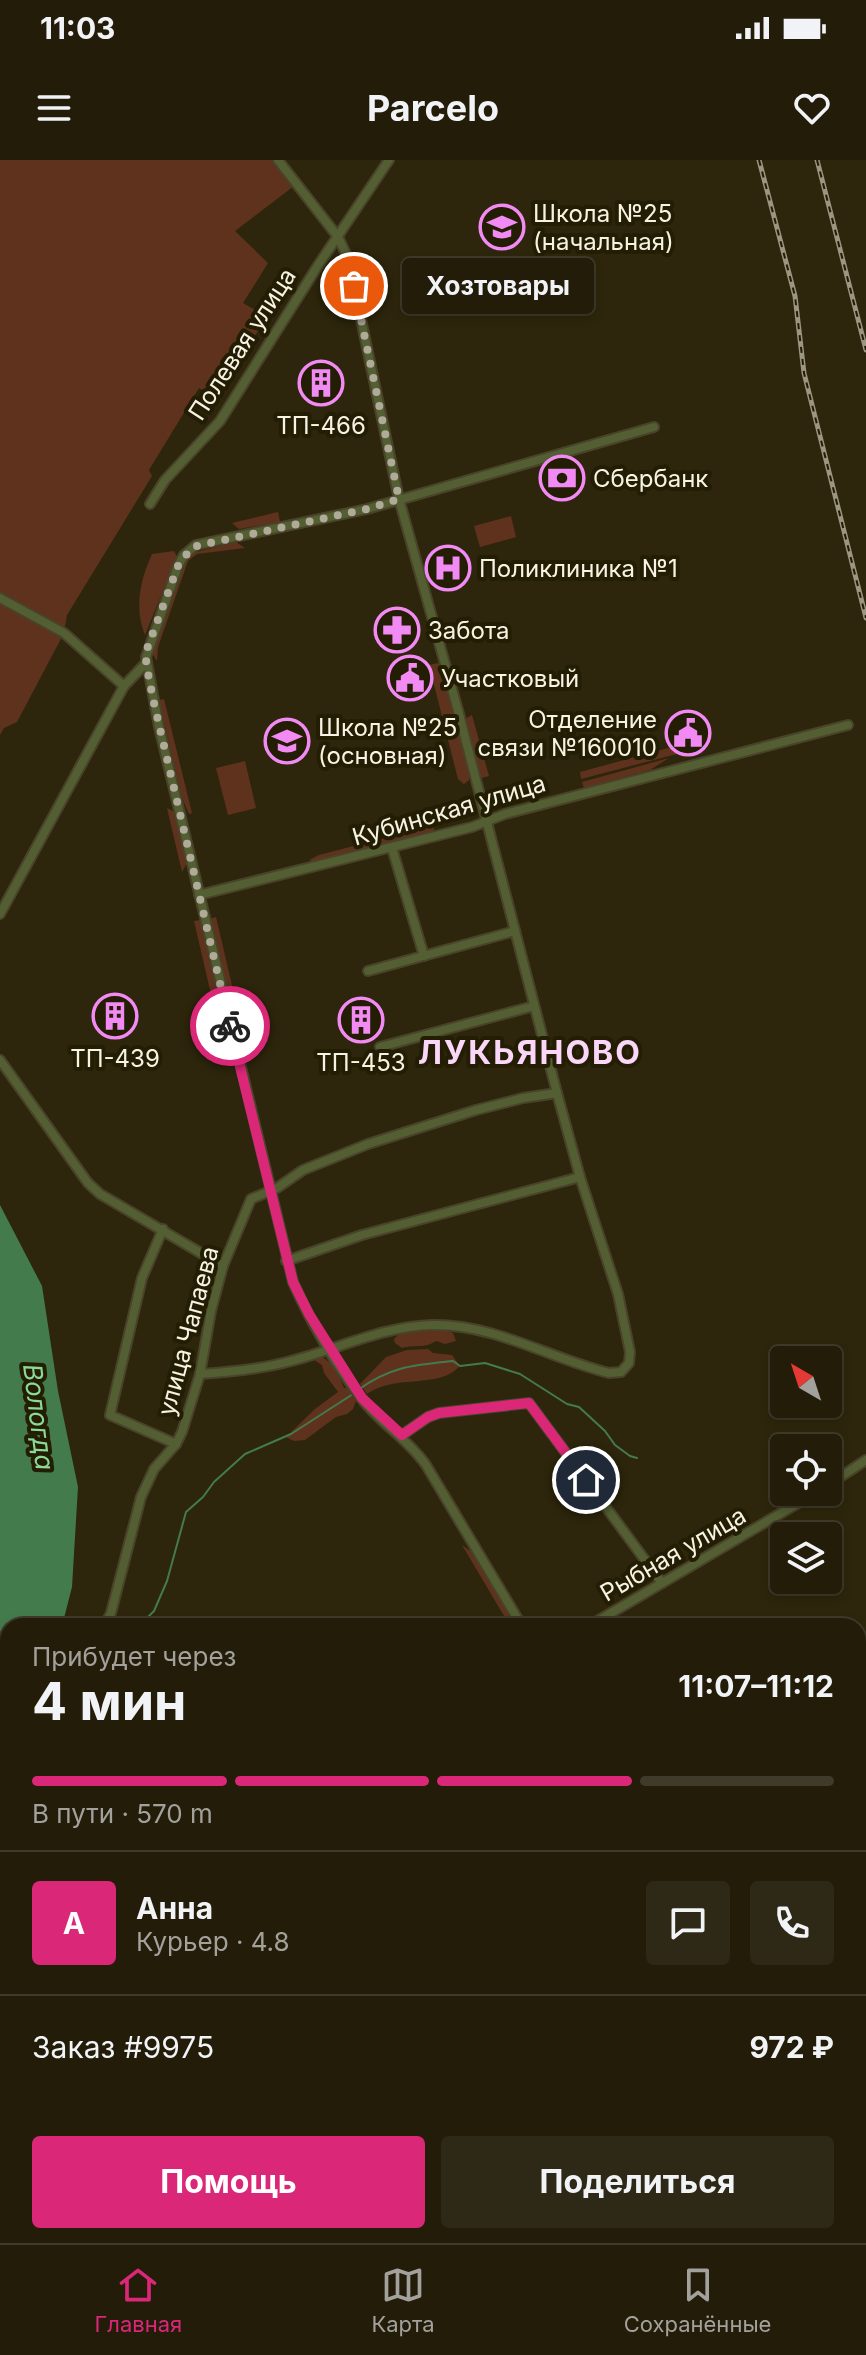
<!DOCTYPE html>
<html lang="ru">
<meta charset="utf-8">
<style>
body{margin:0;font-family:Inter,sans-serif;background:#2e2917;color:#f1f3f6;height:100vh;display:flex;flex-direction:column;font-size:30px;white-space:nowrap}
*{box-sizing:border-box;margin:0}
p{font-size:26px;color:#a2a19c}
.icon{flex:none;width:44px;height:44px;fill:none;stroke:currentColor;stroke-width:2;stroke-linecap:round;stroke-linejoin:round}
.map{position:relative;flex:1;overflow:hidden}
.panel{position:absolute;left:0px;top:1458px;width:866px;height:626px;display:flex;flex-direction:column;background:#221c09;border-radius:24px 24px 0 0;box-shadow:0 4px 12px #0003,0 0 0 2px #3f3a2a}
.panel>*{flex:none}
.needle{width:52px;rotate:321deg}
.buttons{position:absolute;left:770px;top:1186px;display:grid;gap:16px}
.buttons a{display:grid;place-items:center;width:72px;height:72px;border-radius:8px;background:#221c09;box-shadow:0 4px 12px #0003,0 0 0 2px #3f3a2a;font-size:40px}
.pin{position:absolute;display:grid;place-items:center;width:68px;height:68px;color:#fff;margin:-34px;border:4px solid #fff;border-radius:50%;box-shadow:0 2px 8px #0007}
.courier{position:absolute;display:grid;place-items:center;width:80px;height:80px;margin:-40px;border:6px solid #db2777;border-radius:50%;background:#fff;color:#222;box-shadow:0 2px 10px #0007}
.bubble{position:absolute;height:56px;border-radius:8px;background:#221c09;box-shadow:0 4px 12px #0003,0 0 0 2px #3f3a2a;font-size:26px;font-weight:700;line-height:56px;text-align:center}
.headline em{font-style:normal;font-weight:700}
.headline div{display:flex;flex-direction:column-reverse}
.headline{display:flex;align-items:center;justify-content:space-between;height:136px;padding:0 32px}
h1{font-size:52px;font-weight:700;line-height:60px}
.bar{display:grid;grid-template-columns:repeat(4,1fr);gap:12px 8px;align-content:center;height:96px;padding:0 32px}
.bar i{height:10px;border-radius:6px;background:#3f3a2a}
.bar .on{background:#db2777}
.bar p{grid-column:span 4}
.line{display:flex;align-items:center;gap:20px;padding:0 32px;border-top:2px solid #3f3a2a}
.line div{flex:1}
.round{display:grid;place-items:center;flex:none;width:84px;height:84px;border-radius:8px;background:#2e2917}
.action{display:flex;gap:16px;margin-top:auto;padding:16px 32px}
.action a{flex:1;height:92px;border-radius:8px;background:#db2777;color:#fff;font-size:32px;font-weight:700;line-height:92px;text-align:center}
.action a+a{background:#2e2917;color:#f1f3f6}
.status{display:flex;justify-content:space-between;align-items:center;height:56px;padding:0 40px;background:#221c09;direction:ltr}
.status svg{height:22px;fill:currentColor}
header{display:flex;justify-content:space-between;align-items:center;height:104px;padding:0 32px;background:#221c09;font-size:36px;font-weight:700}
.tab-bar{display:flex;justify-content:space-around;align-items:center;height:112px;border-top:2px solid #3f3a2a;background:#221c09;font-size:22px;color:#a2a19c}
.tab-bar a{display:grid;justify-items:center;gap:4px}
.tab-bar .on{color:#db2777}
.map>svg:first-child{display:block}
.green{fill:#5f321d}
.water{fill:#447b4d}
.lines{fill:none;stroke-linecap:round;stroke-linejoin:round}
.stream{stroke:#447b4d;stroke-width:2}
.minor-casing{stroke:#49432a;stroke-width:12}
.minor{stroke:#535f33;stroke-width:8}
.rail-casing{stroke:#9b9581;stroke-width:5}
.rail{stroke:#231d03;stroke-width:2;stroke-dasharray:6;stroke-linecap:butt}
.done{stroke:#b0ab98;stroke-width:8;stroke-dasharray:0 14.4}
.route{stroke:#db2777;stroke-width:10}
.labels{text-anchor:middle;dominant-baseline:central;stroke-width:8;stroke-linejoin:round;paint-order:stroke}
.poi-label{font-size:24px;fill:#f7f3e3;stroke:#231d03;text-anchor:start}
.street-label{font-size:24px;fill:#f7f3e3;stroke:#231d03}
.water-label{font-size:26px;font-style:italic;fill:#8bd996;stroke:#231d03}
.district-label{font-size:32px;font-weight:bold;letter-spacing:2px;fill:#fad6f9;stroke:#231d03}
</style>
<div class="status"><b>11:03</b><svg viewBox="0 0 49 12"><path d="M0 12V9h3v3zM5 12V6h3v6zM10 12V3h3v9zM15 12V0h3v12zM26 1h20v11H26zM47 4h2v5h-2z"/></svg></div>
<header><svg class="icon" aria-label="menu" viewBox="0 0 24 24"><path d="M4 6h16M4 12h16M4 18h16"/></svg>Parcelo<svg class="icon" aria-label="heart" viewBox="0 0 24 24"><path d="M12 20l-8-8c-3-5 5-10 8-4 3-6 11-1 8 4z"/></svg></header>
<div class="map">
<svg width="866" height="2083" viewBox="0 0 866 2083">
<rect width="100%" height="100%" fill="#2d260c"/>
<g class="green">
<path d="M0,0H272L294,26L235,71L268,103L243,143L267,157L216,237L199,228L149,310L152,316L67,455L64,473L17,562L4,568L0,575Z"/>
<path d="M278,352L280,362L239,369L232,363Z"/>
<path d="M511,356L516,377L480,387L474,366Z"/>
<path d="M236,382L245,388L197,394L188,401L158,487L157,501L152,493L153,486L187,399L196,392Z"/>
<path d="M174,391L177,397L145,475C134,449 140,420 152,394Z"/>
<path d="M438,503L442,507L469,614V620L464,624L458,619L429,505Z"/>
<path d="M164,539L192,653L189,654L182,638L159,540Z"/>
<path d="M472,555L489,616L482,618L477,614L464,564L465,559Z"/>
<path d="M694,581L696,589L581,619L580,612Z"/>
<path d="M669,598L650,610L584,628L582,622Z"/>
<path d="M245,601L256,648L228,655L216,608Z"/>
<path d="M167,648L175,652L187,703L182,712Z"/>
<path d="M434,665V670L429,674L317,702L309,700L319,695Z"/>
<path d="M216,757L246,885L239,887L209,759Z"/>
<path d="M201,760L227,872L226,878L222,882L194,761Z"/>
<path d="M440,1168L453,1173L456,1181L445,1184L436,1181C424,1189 416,1184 402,1188L395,1183L394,1179L399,1174L415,1170Z"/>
<path d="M428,1189L433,1193L452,1195L460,1206C438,1230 397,1213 367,1234L360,1224L386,1197L407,1190Z"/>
<path d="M318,1196C332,1199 339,1215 344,1228H348L356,1241L353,1249L347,1254L336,1257L305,1280L294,1281L286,1277L315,1249L338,1232L324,1213L322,1205L314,1200Z"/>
<path d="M462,1385L472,1392L517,1466H510Z"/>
</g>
<path class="water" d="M0,1045L42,1126L58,1231L78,1327L72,1427L62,1466H8V1587L0,1598Z"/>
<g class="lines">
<g class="stream">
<path d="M358,1230C391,1206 415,1205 453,1201L460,1206L485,1203L520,1214L567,1244L579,1247L605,1271L615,1285L630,1296L637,1298"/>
<path d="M139,1466L154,1451L167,1421L186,1352L203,1337L214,1322L245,1294L291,1274L353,1234"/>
</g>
<g class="minor-casing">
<g id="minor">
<path d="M150,344L165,320L220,261L319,104L389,0"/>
<path d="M0,438L64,473L124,526"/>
<path d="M392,688L424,796"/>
<path d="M199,735L472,667L505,654L848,565"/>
<path d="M0,754L124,526L146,503"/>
<path d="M368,811L515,771"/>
<path d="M380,887L534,846"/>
<path d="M0,900L88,1023L100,1034L223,1106"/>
<path d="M163,1069L142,1118L110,1255L176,1284"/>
<path d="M286,1101L362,1075L580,1017"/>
<path d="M200,1214C231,1212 262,1209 291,1201C338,1189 383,1166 433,1165C495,1164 551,1199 609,1213L621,1212L629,1203L630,1192L618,1134L580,1017L557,933L459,554L399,339L348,98L338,77L278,0"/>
<path d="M402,1275L428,1257L439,1253L529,1243L662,1423"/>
<path d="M828,1325L866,1300"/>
<path d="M104,1466L111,1453L141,1337L154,1309L176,1284L182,1272L200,1214L211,1151L223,1106L251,1039L277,1028L303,1010L368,984L476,950L523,938L557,933"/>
<path d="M522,1466L426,1305C408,1279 381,1264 362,1239C336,1205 310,1161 293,1122L159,567L146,497L178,406L184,395L196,385L367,349L654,267"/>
<path d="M589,1466L817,1332"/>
<path d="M830,2076L832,2083"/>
</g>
</g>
<use href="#minor" class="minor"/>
<g class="rail-casing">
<g id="rail">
<path d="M759,0L795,136L804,213L866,458"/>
<path d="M817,0L866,190"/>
<path d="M858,1645L866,1641"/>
<path d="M858,1921L866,1920"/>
<path d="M0,2065L8,2064"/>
</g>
</g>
<use href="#rail" class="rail"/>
</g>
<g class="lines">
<path class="done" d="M230,866L153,539L146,503L147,489L178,406L192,387L367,349L399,339L354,126"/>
<path class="route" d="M230,866L293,1122L309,1154L362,1238L402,1275L428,1257L439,1253L529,1243L586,1320"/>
</g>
<defs>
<g id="school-ring" transform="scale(2.3)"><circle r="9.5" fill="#231d03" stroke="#f28af3" stroke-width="1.5"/><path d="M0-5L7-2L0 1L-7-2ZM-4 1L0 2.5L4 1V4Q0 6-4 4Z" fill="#f28af3"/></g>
<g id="building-ring" transform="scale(2.3)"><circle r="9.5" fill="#231d03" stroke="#f28af3" stroke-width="1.5"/><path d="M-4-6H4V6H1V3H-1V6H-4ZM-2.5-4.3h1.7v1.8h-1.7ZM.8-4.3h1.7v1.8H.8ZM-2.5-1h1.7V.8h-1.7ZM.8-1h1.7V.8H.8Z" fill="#f28af3"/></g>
<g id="bank-ring" transform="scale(2.3)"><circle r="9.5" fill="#231d03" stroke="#f28af3" stroke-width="1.5"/><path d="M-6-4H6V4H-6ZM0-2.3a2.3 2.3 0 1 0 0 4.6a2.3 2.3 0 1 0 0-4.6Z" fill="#f28af3"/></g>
<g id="hospital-ring" transform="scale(2.3)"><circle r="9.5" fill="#231d03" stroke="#f28af3" stroke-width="1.5"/><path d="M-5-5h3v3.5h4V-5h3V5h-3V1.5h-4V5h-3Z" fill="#f28af3"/></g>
<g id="pharmacy-ring" transform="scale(2.3)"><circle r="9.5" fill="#231d03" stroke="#f28af3" stroke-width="1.5"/><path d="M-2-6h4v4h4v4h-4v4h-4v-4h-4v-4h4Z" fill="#f28af3"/></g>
<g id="civic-ring" transform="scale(2.3)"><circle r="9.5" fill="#231d03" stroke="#f28af3" stroke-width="1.5"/><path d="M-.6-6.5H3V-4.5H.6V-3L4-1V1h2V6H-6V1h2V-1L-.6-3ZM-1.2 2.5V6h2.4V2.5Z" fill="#f28af3"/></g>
</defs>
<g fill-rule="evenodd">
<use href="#school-ring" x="502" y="67"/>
<use href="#building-ring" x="321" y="223"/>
<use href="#bank-ring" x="562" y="318"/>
<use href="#hospital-ring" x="448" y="408"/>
<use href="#pharmacy-ring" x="397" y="470"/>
<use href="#civic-ring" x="410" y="518"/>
<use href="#civic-ring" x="688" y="573"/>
<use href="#school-ring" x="287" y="581"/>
<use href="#building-ring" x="115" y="856"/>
<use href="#building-ring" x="361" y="860"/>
</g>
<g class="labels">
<g class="poi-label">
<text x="533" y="53">Школа №25<tspan x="533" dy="28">(начальная)</tspan></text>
<text x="321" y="265" text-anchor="middle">ТП-466</text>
<text x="593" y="318">Сбербанк</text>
<text x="479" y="408">Поликлиника №1</text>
<text x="428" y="470">Забота</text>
<text x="441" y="518">Участковый</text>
<text x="657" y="559" text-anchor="end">Отделение<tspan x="657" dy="28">связи №160010</tspan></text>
<text x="318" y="567">Школа №25<tspan x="318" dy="28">(основная)</tspan></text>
<text x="115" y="898" text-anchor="middle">ТП-439</text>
<text x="361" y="902" text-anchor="middle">ТП-453</text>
</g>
<g class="street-label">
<text transform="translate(242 184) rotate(-57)">Полевая улица</text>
<text transform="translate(449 650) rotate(-16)">Кубинская улица</text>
<text transform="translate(188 1171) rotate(-75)">улица Чапаева</text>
<text transform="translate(673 1394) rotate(-30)">Рыбная улица</text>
</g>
<g class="water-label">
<text transform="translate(39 1257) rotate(83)">Вологда</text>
</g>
<g class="district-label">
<text x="530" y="892">ЛУКЬЯНОВО</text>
</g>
</g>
</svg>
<div class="buttons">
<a><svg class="needle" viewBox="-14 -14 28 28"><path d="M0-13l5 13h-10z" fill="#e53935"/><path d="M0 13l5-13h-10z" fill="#a2a19c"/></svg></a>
<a><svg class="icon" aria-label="locate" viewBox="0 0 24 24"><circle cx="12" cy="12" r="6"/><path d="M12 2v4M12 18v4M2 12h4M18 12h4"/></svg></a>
<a><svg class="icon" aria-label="layers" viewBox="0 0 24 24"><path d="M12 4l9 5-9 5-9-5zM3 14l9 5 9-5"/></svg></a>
</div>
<div class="pin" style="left:354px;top:126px;background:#ea580c"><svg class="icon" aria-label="bag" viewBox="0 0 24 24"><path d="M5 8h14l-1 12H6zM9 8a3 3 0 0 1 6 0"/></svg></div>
<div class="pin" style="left:586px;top:1320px;background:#1f2937"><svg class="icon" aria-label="home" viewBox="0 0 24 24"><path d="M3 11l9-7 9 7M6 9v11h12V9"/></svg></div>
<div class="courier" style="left:230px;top:866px"><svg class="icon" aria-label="bike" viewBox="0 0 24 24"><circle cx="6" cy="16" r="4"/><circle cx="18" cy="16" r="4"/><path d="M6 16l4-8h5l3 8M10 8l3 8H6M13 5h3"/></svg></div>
<div class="bubble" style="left:402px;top:98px;width:192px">Хозтовары</div>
<section class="panel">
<div class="headline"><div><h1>4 мин</h1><p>Прибудет через</p></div><em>11:07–11:12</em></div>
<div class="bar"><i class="on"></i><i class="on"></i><i class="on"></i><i></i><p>В пути · 570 m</p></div>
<div class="line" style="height:144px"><b class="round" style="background:#db2777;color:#fff">А</b><div><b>Анна</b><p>Курьер · 4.8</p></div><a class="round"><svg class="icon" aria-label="chat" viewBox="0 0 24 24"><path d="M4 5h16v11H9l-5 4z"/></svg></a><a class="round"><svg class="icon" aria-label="phone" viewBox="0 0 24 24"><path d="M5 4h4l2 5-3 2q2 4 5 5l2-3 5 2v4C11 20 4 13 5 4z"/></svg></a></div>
<div class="line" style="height:104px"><div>Заказ #9975</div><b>972 ₽</b></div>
<div class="action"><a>Помощь</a><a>Поделиться</a></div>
</section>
</div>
<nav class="tab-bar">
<a class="on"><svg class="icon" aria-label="home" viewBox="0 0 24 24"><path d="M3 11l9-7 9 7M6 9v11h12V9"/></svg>Главная</a>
<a><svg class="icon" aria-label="map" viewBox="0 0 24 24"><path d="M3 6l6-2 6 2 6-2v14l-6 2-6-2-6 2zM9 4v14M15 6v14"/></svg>Карта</a>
<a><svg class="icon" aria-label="saved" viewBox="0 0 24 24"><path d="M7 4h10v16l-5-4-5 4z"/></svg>Сохранённые</a>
</nav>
